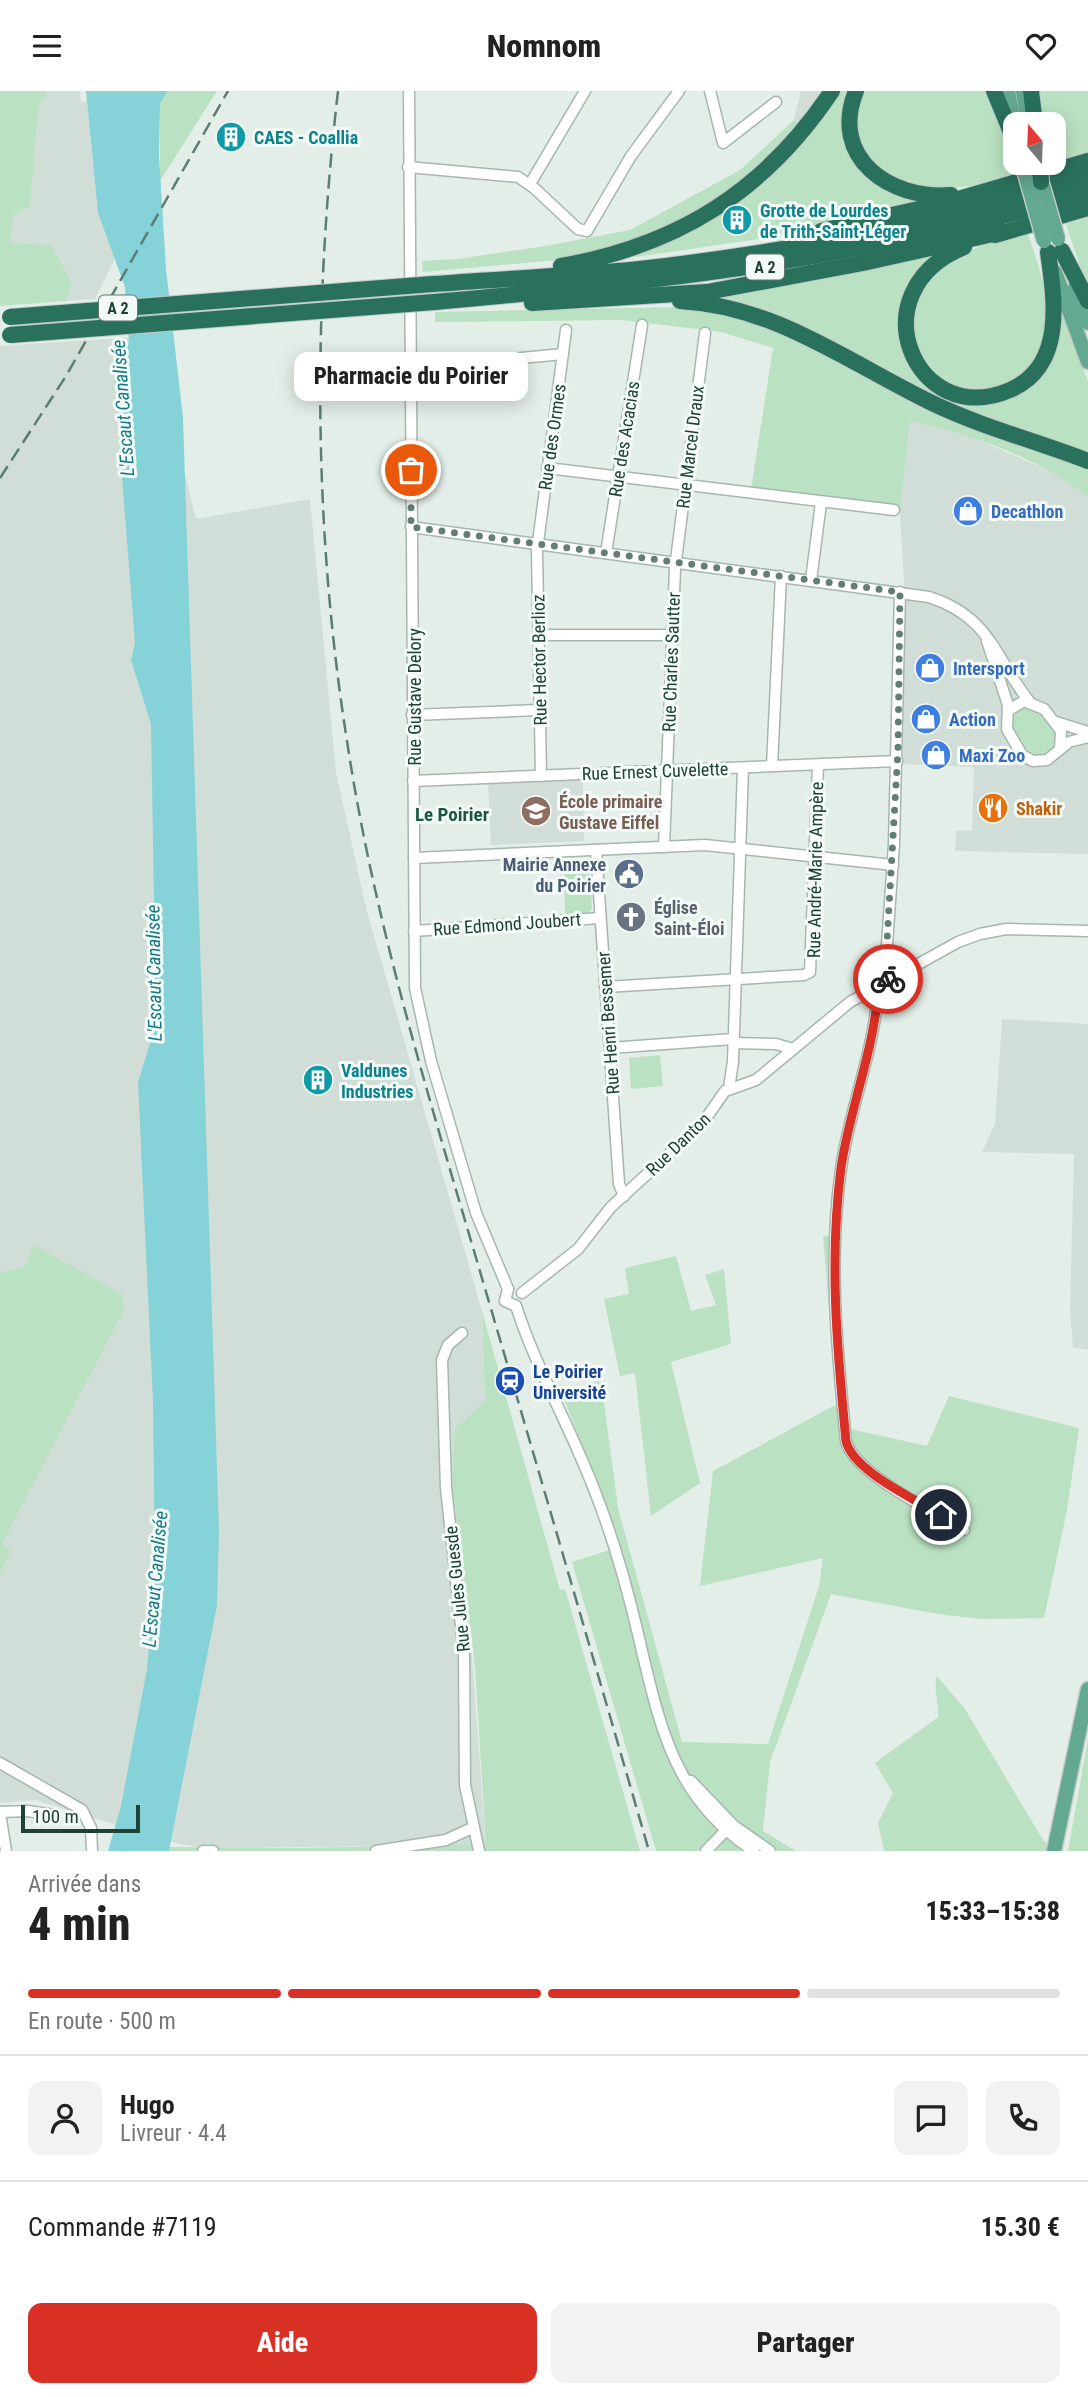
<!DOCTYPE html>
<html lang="fr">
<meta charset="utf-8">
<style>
body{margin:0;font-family:"Roboto Condensed",sans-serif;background:#f2f2f2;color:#222;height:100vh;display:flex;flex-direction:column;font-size:26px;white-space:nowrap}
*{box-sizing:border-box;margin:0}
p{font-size:23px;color:#767676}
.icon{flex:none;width:38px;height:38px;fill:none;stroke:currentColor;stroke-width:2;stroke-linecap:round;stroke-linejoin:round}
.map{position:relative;height:1760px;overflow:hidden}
.sheet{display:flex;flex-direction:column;background:#fff;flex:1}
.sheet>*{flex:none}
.needle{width:46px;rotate:341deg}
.buttons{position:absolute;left:1003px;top:21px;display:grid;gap:14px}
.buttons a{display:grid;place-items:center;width:63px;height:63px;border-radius:14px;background:#fff;box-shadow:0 4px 18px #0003;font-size:35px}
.scale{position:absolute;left:21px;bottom:18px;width:119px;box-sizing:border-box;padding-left:7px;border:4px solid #204236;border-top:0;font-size:19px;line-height:24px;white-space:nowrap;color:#204236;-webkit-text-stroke:5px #f4faf7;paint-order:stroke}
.pin{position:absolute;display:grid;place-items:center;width:60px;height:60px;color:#fff;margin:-30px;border:4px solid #fff;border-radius:50%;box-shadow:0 2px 7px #0007}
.courier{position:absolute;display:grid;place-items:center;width:70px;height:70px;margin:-35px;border:5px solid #d93025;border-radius:50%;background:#fff;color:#222;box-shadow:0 2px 9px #0007}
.bubble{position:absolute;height:49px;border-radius:14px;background:#fff;box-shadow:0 4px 18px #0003;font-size:23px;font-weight:800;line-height:49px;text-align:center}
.overview em{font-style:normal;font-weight:800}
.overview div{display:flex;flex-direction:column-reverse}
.overview{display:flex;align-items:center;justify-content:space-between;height:119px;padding:0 28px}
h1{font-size:46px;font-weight:800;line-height:52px}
.bar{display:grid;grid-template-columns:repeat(4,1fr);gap:10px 7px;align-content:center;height:84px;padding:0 28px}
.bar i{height:9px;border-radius:5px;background:#e0e0e0}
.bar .active{background:#d93025}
.bar p{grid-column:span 4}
.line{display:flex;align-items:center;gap:18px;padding:0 28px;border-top:2px solid #e0e0e0}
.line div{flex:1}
.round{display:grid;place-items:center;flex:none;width:74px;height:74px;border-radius:14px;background:#f2f2f2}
.action{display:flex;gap:14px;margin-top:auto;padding:14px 28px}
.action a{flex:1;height:80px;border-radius:14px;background:#d93025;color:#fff;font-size:28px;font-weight:800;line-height:80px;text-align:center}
.action a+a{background:#f2f2f2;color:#222}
header{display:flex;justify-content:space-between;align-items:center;height:91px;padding:0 28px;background:#fff;font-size:32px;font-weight:800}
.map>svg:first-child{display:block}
.built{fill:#d1ded7}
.green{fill:#bae2c2}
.water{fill:#86d2d9}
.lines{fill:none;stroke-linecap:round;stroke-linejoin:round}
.minor-casing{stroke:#a5b7af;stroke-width:13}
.major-casing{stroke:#c1cac7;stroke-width:17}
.highway-casing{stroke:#c1cac7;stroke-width:18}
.minor{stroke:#fff;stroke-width:10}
.major{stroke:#63a891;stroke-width:14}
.highway{stroke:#29715d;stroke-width:16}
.rail{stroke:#5b7d72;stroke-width:2.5;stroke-dasharray:14 7;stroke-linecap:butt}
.major-bridge-casing{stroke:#c1cac7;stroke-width:17;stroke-linecap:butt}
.highway-bridge-casing{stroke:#c1cac7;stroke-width:18;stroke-linecap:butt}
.major-bridge{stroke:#63a891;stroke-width:14}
.highway-bridge{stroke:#29715d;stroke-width:16}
.done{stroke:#647e74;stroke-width:7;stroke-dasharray:0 12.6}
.route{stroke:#d93025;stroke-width:9}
.labels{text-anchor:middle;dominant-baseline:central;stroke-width:6;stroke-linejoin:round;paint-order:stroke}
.shield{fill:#f4faf7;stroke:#607970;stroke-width:2}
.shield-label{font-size:16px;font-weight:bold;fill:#204236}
.culture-label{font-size:18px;font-weight:bold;fill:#0d838f;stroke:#f4faf7;text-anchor:start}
.street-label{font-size:18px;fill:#204236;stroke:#f4faf7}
.shop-label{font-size:18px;font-weight:bold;fill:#366cbe;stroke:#f4faf7;text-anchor:start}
.education-label{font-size:18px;font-weight:bold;fill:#785e54;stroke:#f4faf7;text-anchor:start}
.food-label{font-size:18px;font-weight:bold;fill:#c56008;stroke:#f4faf7;text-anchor:start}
.service-label{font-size:18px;font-weight:bold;fill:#4e5e75;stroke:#f4faf7;text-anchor:end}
.worship-label{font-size:18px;font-weight:bold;fill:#5b616d;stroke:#f4faf7;text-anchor:start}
.transit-label{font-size:18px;font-weight:bold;fill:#164399;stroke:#f4faf7;text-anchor:start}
.water-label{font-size:19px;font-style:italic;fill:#137a85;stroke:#f4faf7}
.neighbourhood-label{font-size:19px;font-weight:bold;fill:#1a5743;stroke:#f4faf7}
</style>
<header><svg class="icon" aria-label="menu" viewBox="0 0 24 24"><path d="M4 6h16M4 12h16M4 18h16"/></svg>Nomnom<svg class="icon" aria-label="heart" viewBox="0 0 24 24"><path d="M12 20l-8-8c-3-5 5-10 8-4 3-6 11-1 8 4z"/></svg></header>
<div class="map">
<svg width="1088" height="1760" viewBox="0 0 1088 1760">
<rect width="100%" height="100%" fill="#e3eee8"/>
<g class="built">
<path d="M46,0H80L81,11L87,10L98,122L115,167L95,208L67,210L72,192L9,152L14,123L30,116L39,12L45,10Z"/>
<path d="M801,0H824L801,34L794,29Z"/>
<path d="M151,245L196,428L310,408L336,681L366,817L482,1220L485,1310L455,1337L486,1754L204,1757L180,1753L35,1709L0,1712V255Z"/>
<path d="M910,330L956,339L1063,386L1088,406V763L955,760L956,740L972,739L974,676L903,673L905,510L900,422Z"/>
<path d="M583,688L584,750L491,754L488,691Z"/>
<path d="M1002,928L1088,933V1259L1073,1256L1070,1220L1074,1063L982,1061L995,1033Z"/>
</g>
<g class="green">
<path d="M0,0H46L45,10L39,12L30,116L14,123L10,152L51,154L72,192L67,210L0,215Z"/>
<path d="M168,0H217L160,90V13Z"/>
<path d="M838,0H851L854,64L935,109L759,148L636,166L634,160L733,113Z"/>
<path d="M861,0H986L1001,30L1011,84L978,94L935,99L888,87L863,61L855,38Z"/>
<path d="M1036,0H1088V62L1049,74L1054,72V33H1042Z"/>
<path d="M794,29L801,34L760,78L676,134L596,162L558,169L423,181L422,170L457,168L545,155L630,139L740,79Z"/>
<path d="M1088,124V198L1065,131Z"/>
<path d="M1027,141C1041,178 1065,251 1027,282C1022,286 1014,289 1008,291C992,299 975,302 957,297C938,292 930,277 920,262C912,249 912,242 913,227C917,170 981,154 1027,141Z"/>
<path d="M942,163C897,191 907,219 908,265L959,308L1027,294L1059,217L1088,290V367L1003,337L704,209Z"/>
<path d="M673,216L714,221L758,232L1088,375V406C1038,367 972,343 910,330L900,422L751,398L773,257L721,241L622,229L435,231V221Z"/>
<path d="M1025,616C1039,620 1050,631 1055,644L1052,658L1042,664C1024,664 1011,643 1012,626Z"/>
<path d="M589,771L592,817L589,822L565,824L564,772Z"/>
<path d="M660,964L663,995L631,998L629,967Z"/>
<path d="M823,1145L838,1146V1213L851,1338L927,1355L949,1305L1079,1337L1067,1419L1044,1527L981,1528L937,1523L831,1503L770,1671L763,1740L796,1760H656L572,1471L619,1456L618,1448L562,1303L601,1289L618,1417L682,1651L768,1653L819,1495L823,1467L700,1495L713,1380L837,1313Z"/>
<path d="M34,1154L122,1203L125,1217L2,1453L11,1460L0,1482V1181L24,1176Z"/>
<path d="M676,1165L691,1220L716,1214L705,1184L724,1178L731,1253L671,1271L700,1392L651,1425L635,1282L620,1285L604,1208L629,1203L625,1177Z"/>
<path d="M482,1220L560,1499L565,1498L640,1760H169L170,1756L302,1757L486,1753L475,1577L452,1388L455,1337L485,1310Z"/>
<path d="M937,1585L965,1618L1043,1749L1051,1756L1050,1760H884L878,1732L893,1702L875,1672L938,1626C939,1612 933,1597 937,1585Z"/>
<path d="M1088,1648V1760H1068Z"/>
</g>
<path class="water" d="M86,0H168L160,13L159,64L166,178L183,327L219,1440L217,1514L169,1760H108L121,1715L147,1578L155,1485L153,1311L138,991L156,933L151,633L131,569L135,552L114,284L129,250L125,196L98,122Z"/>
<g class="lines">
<g class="minor-casing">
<g id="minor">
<path d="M409,0L415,897L431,970L476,1122L508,1198"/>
<path d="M710,0L723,52L776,11"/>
<path d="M408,76L518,86L534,97L578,138L587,140L631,65L679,0"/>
<path d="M530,93L585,0"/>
<path d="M501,269L563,263"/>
<path d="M547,377L894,419"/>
<path d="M411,436L929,506C991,526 994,566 1029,610"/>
<path d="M606,462L642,234"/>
<path d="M811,489L821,412"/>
<path d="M539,544H673"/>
<path d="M987,550L1008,614L1007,638L1022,664L1033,670L1047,669L1069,651L1088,646"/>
<path d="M1009,619L1024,610L1044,618L1061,640L1060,658"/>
<path d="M412,624L539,619"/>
<path d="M1056,631L1088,641"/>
<path d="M772,675L781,485"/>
<path d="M541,685L537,459L566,239"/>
<path d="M413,690L897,670"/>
<path d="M664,756L675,477L705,242"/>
<path d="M596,759L619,1093L624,1105"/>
<path d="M414,767L705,754L893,774"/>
<path d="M414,840L600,827"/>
<path d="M892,886L886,868L894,753L900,501"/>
<path d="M878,894C877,953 849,1018 841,1078C828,1169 837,1259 846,1350C853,1382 935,1421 964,1439"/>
<path d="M605,896L804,884L810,881L818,674"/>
<path d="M733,952L776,953L793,958"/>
<path d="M610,957L733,948"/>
<path d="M729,998L733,970L743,677"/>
<path d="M508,1198L505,1210L516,1215"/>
<path d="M522,1202L578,1158L611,1116L702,1033L725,1000L756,989L850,911L958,851L980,843L1006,838L1088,840"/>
<path d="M516,1215C537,1280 573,1341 597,1406C614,1450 627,1496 638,1543C659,1631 672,1707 754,1760"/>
<path d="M462,1242L448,1254L442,1269L446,1397L464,1563L465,1694L479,1760"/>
<path d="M0,1672L82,1719L91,1737L92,1760"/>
<path d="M691,1690L733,1734L770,1760"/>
<path d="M0,1721L28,1720L54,1724"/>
<path d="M0,1722L6,1760"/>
<path d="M203,1760H213"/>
<path d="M376,1760L446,1749L472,1737"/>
<path d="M706,1760L730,1735"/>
</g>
</g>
<g class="major-casing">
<g id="major">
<path d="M1008,0L1015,37"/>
<path d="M1023,0L1027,25"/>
<path d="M1055,181L1088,271"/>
<path d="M1075,197L1088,232"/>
<path d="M1054,1760L1088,1598"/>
</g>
</g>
<g class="highway-casing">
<g id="highway">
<path d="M856,0C829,67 890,109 951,104"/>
<path d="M994,0L1015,51"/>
<path d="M1031,0L1035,33"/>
<path d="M821,140L945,112L1088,70"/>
<path d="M995,144L1088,117"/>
<path d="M964,156C856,200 915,340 1010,299C1065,275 1055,210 1048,161"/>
<path d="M1062,160L1088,210"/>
<path d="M561,175C679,154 765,100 832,0"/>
<path d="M433,193C502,188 571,185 640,178C791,161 943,131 1088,86"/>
<path d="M680,210C776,215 849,272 932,312C982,336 1036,350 1088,370"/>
<path d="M434,211C660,191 871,167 1088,101"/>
<path d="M532,212L707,201L863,172L1002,141"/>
</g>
</g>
<use href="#minor" class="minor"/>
<use href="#major" class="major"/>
<use href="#highway" class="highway"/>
<g class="rail">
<path d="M338,0C313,216 313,435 347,650C374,830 428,1003 479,1177C536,1371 593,1566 649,1760"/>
<path d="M0,387L66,285L228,0"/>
</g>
<g class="major-bridge-casing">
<g id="major-bridge">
<path d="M1022,72L1044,150"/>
<path d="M1039,82L1058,148"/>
</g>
</g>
<g class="highway-bridge-casing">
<g id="highway-bridge">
<path d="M1040,72L1041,91"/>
<path d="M10,226L433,193"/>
<path d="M10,244L434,211"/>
</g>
</g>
<use href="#major-bridge" class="major-bridge"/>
<use href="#highway-bridge" class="highway-bridge"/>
</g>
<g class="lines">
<path class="done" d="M411,379V436L900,501L898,659L886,868L892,886L888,888"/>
<path class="route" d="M888,888L878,894C877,951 849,1019 841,1077C829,1169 837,1258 846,1350C853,1380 915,1408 941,1424"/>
</g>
<defs>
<g id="building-disc" transform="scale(1.575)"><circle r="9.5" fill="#0f9aa8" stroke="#f4faf7"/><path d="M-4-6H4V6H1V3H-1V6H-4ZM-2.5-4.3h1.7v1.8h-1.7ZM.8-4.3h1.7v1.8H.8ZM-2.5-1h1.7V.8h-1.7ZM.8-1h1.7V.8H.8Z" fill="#fff"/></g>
<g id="shop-disc" transform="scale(1.575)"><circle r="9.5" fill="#3f7fe0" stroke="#f4faf7"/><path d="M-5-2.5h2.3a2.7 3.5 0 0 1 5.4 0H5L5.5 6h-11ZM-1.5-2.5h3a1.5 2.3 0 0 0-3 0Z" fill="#fff"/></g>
<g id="restaurant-disc" transform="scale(1.575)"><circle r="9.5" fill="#e8710a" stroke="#f4faf7"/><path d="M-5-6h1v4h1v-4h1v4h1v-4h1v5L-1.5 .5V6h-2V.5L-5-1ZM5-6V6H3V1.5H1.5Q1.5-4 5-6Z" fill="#fff"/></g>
<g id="school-disc" transform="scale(1.575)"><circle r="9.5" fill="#8d6e63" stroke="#f4faf7"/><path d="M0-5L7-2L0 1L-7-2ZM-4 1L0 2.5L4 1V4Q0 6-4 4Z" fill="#fff"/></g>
<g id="civic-disc" transform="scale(1.575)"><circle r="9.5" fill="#5c6f8a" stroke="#f4faf7"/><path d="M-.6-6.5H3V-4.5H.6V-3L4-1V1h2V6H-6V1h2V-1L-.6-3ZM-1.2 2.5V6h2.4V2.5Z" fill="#fff"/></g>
<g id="church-disc" transform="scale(1.575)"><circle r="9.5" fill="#6b7280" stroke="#f4faf7"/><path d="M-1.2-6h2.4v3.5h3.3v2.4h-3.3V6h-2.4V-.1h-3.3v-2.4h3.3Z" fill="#fff"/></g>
<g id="station-disc" transform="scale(1.575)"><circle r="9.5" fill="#1a4fb4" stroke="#f4faf7"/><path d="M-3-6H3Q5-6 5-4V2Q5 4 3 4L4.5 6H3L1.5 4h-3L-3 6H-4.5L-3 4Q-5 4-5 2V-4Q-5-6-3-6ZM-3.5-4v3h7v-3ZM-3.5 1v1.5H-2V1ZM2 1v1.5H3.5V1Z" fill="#fff"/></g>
</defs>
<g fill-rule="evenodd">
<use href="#building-disc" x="231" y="46"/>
<use href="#building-disc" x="737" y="129"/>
<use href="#shop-disc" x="968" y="420"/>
<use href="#shop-disc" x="930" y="577"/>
<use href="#shop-disc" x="926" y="628"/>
<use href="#shop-disc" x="936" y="664"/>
<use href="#restaurant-disc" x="993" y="717"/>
<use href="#school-disc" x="536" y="720"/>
<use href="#civic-disc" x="629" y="783"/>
<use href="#church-disc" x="631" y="826"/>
<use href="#building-disc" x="318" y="989"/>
<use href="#station-disc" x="510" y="1290"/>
</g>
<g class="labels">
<g class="shield">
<rect x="746" y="163.5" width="38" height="25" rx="5"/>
<rect x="99" y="204.5" width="38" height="25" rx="5"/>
</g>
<g class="shield-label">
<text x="765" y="176">A 2</text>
<text x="118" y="217">A 2</text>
</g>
<g class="culture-label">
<text x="254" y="46">CAES - Coallia</text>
<text x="760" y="119">Grotte de Lourdes<tspan x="760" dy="21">de Trith-Saint-Léger</tspan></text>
<text x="341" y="979">Valdunes<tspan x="341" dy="21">Industries</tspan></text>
</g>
<g class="street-label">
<text transform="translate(552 346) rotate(-82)">Rue des Ormes</text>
<text transform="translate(624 348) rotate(-81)">Rue des Acacias</text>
<text transform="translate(690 356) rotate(-83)">Rue Marcel Draux</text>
<text transform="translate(539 569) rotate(-91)">Rue Hector Berlioz</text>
<text transform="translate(671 571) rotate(-88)">Rue Charles Sautter</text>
<text transform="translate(414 606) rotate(-90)">Rue Gustave Delory</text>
<text transform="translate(655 680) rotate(-2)">Rue Ernest Cuvelette</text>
<text transform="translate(815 779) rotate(-89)">Rue André-Marie Ampère</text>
<text transform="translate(507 833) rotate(-4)">Rue Edmond Joubert</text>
<text transform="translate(608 932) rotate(-94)">Rue Henri Bessemer</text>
<text transform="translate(678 1053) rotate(-44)">Rue Danton</text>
<text transform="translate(457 1498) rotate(-96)">Rue Jules Guesde</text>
</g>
<g class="shop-label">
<text x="991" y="420">Decathlon</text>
<text x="953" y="577">Intersport</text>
<text x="949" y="628">Action</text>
<text x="959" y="664">Maxi Zoo</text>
</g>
<g class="education-label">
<text x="559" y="710">École primaire<tspan x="559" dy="21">Gustave Eiffel</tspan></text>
</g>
<g class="food-label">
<text x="1016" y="717">Shakir</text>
</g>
<g class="service-label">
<text x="606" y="773">Mairie Annexe<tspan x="606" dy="21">du Poirier</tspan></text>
</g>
<g class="worship-label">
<text x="654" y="816">Église<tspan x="654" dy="21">Saint-Éloi</tspan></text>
</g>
<g class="transit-label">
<text x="533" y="1280">Le Poirier<tspan x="533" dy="21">Université</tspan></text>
</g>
<g class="water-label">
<text transform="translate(123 317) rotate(-94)">L'Escaut Canalisée</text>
<text transform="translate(154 882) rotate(-91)">L'Escaut Canalisée</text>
<text transform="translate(155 1488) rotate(-85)">L'Escaut Canalisée</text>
</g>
<g class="neighbourhood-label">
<text x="452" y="723">Le Poirier</text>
</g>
</g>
</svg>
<div class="buttons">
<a><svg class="needle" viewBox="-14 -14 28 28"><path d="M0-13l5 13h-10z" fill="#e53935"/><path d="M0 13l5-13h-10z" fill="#767676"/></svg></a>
</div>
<div class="scale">100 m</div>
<div class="pin" style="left:411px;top:379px;background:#ea580c"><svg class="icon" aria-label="bag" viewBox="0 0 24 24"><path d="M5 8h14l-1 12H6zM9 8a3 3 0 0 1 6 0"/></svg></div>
<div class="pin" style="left:941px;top:1424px;background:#1f2937"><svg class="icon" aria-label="home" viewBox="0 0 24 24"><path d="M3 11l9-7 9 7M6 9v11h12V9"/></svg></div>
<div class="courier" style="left:888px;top:888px"><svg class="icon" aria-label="bike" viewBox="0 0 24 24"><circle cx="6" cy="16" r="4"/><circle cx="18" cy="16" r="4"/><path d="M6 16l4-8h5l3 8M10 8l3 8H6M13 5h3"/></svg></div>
<div class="bubble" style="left:294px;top:261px;width:234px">Pharmacie du Poirier</div>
</div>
<section class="sheet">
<div class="overview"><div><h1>4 min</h1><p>Arrivée dans</p></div><em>15:33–15:38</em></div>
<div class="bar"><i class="active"></i><i class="active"></i><i class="active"></i><i></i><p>En route · 500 m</p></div>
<div class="line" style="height:126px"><a class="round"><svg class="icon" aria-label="person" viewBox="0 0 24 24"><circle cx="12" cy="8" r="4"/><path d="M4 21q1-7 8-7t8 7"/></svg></a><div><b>Hugo</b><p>Livreur · 4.4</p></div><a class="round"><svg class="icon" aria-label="chat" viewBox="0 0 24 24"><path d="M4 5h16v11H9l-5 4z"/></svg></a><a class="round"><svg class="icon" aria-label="phone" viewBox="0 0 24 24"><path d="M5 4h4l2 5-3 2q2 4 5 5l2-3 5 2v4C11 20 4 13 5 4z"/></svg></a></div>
<div class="line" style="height:91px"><div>Commande #7119</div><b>15.30 €</b></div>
<div class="action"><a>Aide</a><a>Partager</a></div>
</section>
